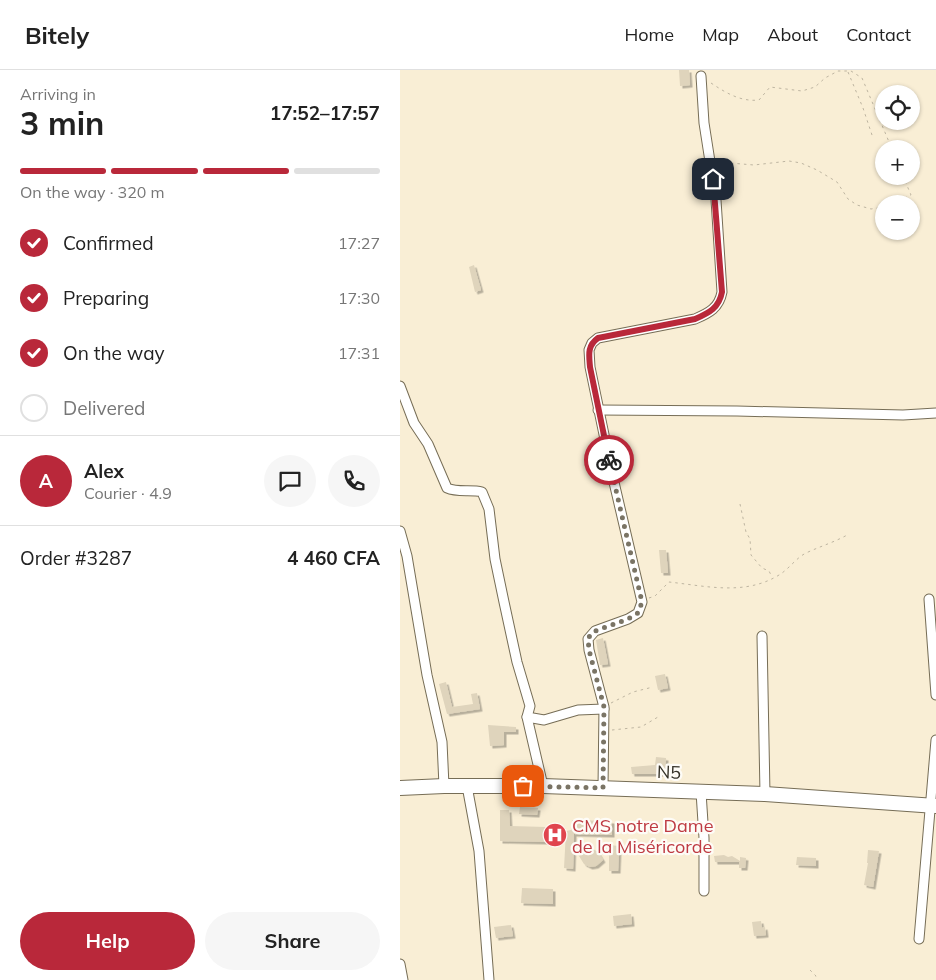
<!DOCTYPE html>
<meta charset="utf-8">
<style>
body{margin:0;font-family:Mulish,sans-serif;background:#f6f6f6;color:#222;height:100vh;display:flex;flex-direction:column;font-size:19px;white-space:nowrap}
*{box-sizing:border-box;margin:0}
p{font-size:16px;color:#767676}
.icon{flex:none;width:28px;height:28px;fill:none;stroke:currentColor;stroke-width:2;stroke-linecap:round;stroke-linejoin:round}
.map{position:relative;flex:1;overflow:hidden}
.sheet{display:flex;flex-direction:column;background:#fff;width:400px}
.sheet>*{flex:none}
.controls{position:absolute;left:475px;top:15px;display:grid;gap:10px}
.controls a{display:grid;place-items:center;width:45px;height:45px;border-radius:50%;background:#fff;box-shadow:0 1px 4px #0004;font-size:25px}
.pin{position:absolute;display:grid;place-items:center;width:42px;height:42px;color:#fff;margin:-21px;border-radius:10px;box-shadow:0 2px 8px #0006}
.courier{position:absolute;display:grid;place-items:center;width:50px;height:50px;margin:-25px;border:4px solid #b9283a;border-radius:50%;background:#fff;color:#222;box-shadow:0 1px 6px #0007}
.summary em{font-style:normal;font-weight:700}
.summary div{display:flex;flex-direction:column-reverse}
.summary{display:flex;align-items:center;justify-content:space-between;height:85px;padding:0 20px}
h1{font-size:32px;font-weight:700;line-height:38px}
.bar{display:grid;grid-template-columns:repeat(4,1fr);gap:8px 5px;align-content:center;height:60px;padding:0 20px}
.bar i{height:6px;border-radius:4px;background:#e0e0e0}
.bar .active{background:#b9283a}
.bar p{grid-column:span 4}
.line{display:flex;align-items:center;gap:12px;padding:0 20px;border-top:1px solid #e0e0e0}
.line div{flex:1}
.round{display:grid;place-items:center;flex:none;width:52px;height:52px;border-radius:26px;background:#f6f6f6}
ol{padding:0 20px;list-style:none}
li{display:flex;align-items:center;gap:15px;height:55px}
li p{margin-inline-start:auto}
li .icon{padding:5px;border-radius:50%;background:#b9283a;color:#fff;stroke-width:4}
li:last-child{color:#767676}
li i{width:28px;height:28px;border:2px solid #e0e0e0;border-radius:50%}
.action{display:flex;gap:10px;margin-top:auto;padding:10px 20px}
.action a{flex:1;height:58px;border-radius:30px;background:#b9283a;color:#fff;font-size:20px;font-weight:700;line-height:58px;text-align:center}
.action a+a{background:#f6f6f6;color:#222}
header{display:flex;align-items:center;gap:30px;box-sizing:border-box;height:70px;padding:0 25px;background:#fff;border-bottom:1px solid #e0e0e0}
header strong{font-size:24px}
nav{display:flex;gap:28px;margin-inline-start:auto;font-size:18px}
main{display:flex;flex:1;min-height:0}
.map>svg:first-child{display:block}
.building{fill:#dfd4bc;filter:url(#shadow)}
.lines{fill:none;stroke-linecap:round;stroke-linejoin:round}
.street-casing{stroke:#766d56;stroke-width:11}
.primary-casing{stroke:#766d56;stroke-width:16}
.path{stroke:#beb5a1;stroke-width:1;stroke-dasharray:2.5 4;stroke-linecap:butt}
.street{stroke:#fff;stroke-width:9}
.primary{stroke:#fff;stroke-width:14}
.done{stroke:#7a7465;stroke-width:5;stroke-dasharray:0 9}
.route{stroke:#b9283a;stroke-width:6}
.labels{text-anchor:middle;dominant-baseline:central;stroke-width:4.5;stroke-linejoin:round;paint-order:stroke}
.street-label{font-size:18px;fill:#363228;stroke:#fefcf7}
.health-label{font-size:18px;fill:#be3a42;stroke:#fefcf7;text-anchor:start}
</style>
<header>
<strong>Bitely</strong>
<nav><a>Home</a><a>Map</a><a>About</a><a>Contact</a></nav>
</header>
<main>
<section class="sheet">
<div class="summary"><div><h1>3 min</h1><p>Arriving in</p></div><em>17:52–17:57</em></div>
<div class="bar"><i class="active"></i><i class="active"></i><i class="active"></i><i></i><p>On the way · 320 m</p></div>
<ol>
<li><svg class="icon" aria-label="check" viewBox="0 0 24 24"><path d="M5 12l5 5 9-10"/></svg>Confirmed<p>17:27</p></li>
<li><svg class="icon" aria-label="check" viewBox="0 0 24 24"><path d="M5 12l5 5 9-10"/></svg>Preparing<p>17:30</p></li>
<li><svg class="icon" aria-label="check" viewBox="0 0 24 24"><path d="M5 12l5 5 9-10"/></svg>On the way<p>17:31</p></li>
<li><i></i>Delivered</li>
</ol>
<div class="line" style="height:90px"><b class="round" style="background:#b9283a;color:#fff">A</b><div><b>Alex</b><p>Courier · 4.9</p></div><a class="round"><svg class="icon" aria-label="chat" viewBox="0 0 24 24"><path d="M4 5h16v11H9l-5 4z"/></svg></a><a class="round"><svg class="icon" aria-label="phone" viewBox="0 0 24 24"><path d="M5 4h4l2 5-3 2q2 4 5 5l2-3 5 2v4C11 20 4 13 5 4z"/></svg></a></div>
<div class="line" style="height:65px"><div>Order #3287</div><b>4 460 CFA</b></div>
<div class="action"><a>Help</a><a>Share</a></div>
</section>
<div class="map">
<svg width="536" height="910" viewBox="0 0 536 910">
<defs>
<filter id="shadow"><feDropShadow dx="2.5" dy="2.5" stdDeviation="0" flood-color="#0004"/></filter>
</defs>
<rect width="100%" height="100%" fill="#f9eed5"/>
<g class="building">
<path d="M279,0H289L290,15L280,16Z"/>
<path d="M74,195L81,220L75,222L69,197Z"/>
<path d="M259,480H266L268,503H261Z"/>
<path d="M203,568L208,594L200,595L196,570Z"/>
<path d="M265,604L268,618L258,620L255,606Z"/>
<path d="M46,612L52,637L73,634L71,624L77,623L80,639L47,644L39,614Z"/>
<path d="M88,655L116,657V662H104V675L90,676Z"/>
<path d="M256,687L266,688L265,704H232L231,697L255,695Z"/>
<path d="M120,737L138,738L137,745L119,744Z"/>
<path d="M100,740H109L110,756L147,757V772L100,771Z"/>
<path d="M172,750L212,751V765L174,764L173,799L164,798L166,761L171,760Z"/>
<path d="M209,775L219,776L218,801H209Z"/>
<path d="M193,779L198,782L203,790L196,796L190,797L184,794L179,786L186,780Z"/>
<path d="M468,780L479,781L473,817L464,815L468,793H467Z"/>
<path d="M324,785L328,787L332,786L340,791V787L346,788L345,798H339V792H315L314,786Z"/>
<path d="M397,787L416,788V796L396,795Z"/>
<path d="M122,818L153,819V834L121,833Z"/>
<path d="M231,844L232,854L214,856L213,846Z"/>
<path d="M361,851L362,858L365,857L366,865L354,866L352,852Z"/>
<path d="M111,855L113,866L96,868L94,857Z"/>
</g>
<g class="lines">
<g class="street-casing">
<g id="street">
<path d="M0,316L14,353L28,374L47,418C58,423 71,419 82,422L89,439L95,489L104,532L117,592L130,636L127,647L143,716"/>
<path d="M198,340L337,341L503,345L536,343"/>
<path d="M0,461L7,486L27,605L42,672L44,716"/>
<path d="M529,529L536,625"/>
<path d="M362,566L365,724"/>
<path d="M127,647L144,650L178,640L204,639"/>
<path d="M67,716L79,781L89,910"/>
<path d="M203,718L204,637L189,580L188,569L195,561L228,549L238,543L242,532L213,408L190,297L189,280L192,273L198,268L295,249C309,243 319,238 322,222L316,130L304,53L301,6"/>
<path d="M301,722L304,768V821"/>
<path d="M519,869L536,670"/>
<path d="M0,894L3,910"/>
</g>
</g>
<g class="primary-casing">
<path id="primary" d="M0,718L44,716H143L365,724L536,736"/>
</g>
<g class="path">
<path d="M448,2L463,38L473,68"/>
<path d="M311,13C326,23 341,32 359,30L370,17L402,21L415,17L425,8L438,1H451L462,8L492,79"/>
<path d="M318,92L354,95L389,91L401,93L417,100L437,112L448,129L457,135L471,139L484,137"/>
<path d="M493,134L511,125L503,106"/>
<path d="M340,434L346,462L350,469L351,485L362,498L369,501L372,507"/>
<path d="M249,528L255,526L269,512C306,516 345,526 379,505C389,499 396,488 406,483C421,476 435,472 449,464"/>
<path d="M211,633L233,622L253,617"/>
<path d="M212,660L241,657L258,647"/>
<path d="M410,900L416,906L415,910"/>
</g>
<use href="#street" class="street"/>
<use href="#primary" class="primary"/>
</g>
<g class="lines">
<path class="done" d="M123,716L203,718L204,637L189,580L188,568L195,561L228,549L238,543L242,532L209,390"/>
<path class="route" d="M209,390L190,297C189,285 187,276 198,268L295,249C309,243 319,238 322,222L313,109"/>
</g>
<defs>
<g id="hospital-disc" transform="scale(1.25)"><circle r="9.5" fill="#e0444e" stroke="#fefcf7"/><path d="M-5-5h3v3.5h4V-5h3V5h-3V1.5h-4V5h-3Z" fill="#fff"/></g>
</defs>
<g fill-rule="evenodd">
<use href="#hospital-disc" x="155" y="765"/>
</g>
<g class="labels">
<g class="street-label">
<text transform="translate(269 702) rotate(2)">N5</text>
</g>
<g class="health-label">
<text x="172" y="755">CMS notre Dame<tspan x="172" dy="21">de la Miséricorde</tspan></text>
</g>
</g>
</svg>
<div class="controls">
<a><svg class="icon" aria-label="locate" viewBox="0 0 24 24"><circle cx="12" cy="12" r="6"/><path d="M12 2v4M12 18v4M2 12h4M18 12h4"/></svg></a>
<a>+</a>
<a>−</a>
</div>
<div class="pin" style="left:123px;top:716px;background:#ea580c"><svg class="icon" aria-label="bag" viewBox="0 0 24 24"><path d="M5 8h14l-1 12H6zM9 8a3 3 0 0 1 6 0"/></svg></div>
<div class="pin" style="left:313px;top:109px;background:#1f2937"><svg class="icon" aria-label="home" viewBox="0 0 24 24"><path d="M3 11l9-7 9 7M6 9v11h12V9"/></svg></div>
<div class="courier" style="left:209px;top:390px"><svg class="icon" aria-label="bike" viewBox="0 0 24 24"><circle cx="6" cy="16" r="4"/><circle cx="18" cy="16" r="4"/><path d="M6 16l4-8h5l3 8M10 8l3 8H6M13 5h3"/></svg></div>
</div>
</main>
